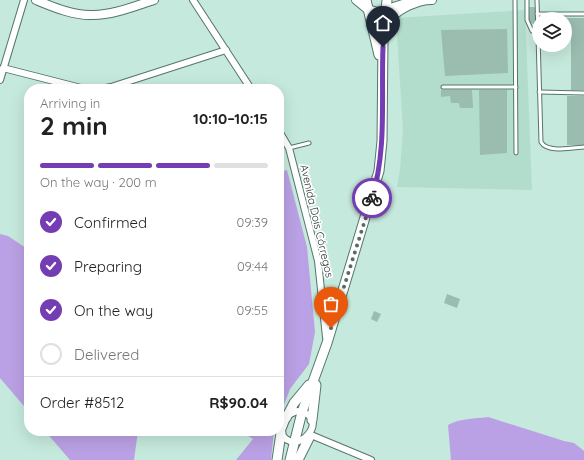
<!DOCTYPE html>
<meta charset="utf-8">
<style>
body{margin:0;font-family:Quicksand,sans-serif;background:#f2f2f2;color:#222;height:100vh;display:flex;flex-direction:column;font-size:15px;white-space:nowrap}
*{box-sizing:border-box;margin:0}
p{font-size:13px;color:#767676}
.icon{flex:none;width:22px;height:22px;fill:none;stroke:currentColor;stroke-width:2;stroke-linecap:round;stroke-linejoin:round}
.map{position:relative;flex:1;overflow:hidden}
.details{position:absolute;left:24px;top:84px;width:260px;height:352px;display:flex;flex-direction:column;background:#fff;border-radius:16px;box-shadow:0 4px 16px #0002}
.details>*{flex:none}
.buttons{position:absolute;left:532px;top:12px;display:grid;gap:8px}
.buttons a{display:grid;place-items:center;width:40px;height:40px;border-radius:50%;background:#fff;box-shadow:0 4px 16px #0002;font-size:20px}
.pin{position:absolute;display:grid;place-items:center;width:34px;height:34px;color:#fff;margin:-41px -17px;border-radius:50% 50% 50% 0;rotate:-45deg;box-shadow:0 0 4px #0007}
.pin .icon{rotate:45deg}
.courier{position:absolute;display:grid;place-items:center;width:40px;height:40px;margin:-20px;border:3px solid #753db4;border-radius:50%;background:#fff;color:#222;box-shadow:0 1px 5px #0007}
.head em{font-style:normal;font-weight:700}
.head div{display:flex;flex-direction:column-reverse}
.head{display:flex;align-items:center;justify-content:space-between;height:68px;padding:0 16px}
h1{font-size:26px;font-weight:700;line-height:30px}
.bar{display:grid;grid-template-columns:repeat(4,1fr);gap:6px 4px;align-content:center;height:48px;padding:0 16px}
.bar i{height:5px;border-radius:3px;background:#e0e0e0}
.bar .active{background:#753db4}
.bar p{grid-column:span 4}
.line{display:flex;align-items:center;gap:10px;padding:0 16px;border-top:1px solid #e0e0e0}
.line div{flex:1}
ol{padding:0 16px;list-style:none}
li{display:flex;align-items:center;gap:12px;height:44px}
li p{margin-inline-start:auto}
li .icon{padding:4px;border-radius:50%;background:#753db4;color:#fff;stroke-width:4}
li:last-child{color:#767676}
li i{width:22px;height:22px;border:2px solid #e0e0e0;border-radius:50%}
.map>svg:first-child{display:block}
.built{fill:#b2ddcd}
.green{fill:#baa0e4}
.building{fill:#9abdb0}
.lines{fill:none;stroke-linecap:round;stroke-linejoin:round}
.lane-casing{stroke:#55766a;stroke-width:5}
.street-casing{stroke:#55766a;stroke-width:8}
.secondary-casing{stroke:#55766a;stroke-width:10}
.primary-casing{stroke:#55766a;stroke-width:11}
.lane{stroke:#fff;stroke-width:3}
.street{stroke:#fff;stroke-width:6}
.secondary{stroke:#fff;stroke-width:8}
.primary{stroke:#fff;stroke-width:9}
.done{stroke:#566c64;stroke-width:4;stroke-dasharray:0 7.2}
.route{stroke:#753db4;stroke-width:5}
.labels{text-anchor:middle;dominant-baseline:central;stroke-width:3.5;stroke-linejoin:round;paint-order:stroke}
.street-label{font-size:11px;fill:#1a2823;stroke:#fff}
</style>
<div class="map">
<svg width="584" height="460" viewBox="0 0 584 460">
<rect width="100%" height="100%" fill="#c5e9dc"/>
<path class="built" d="M525,10L532,190L397,187L400,170L403,130L396,18Z"/>
<g class="green">
<path d="M287,170L307,247L315,332L309,364L290,389L279,418V172Z"/>
<path d="M0,234L8,236L29,250V412L0,378Z"/>
<path d="M488,417L564,441L574,443L584,451V460H451L448,425C461,418 474,419 488,417Z"/>
<path d="M45,431H138L134,460H70Z"/>
<path d="M240,431H274L271,460H236L253,439Z"/>
</g>
<g class="building">
<path d="M529,7H535L536,25L529,22Z"/>
<path d="M565,18H584V90H571V30H565Z"/>
<path d="M507,29L508,73L445,76L441,30Z"/>
<path d="M441,90H472L473,108H460L459,103H451L450,96L441,97Z"/>
<path d="M479,90H507V153L480,155Z"/>
<rect x="567" y="96" width="17" height="49"/>
<path d="M447,294L460,299L457,308L444,303Z"/>
<path d="M374,311L381,314L377,322L371,319Z"/>
</g>
<g class="lines">
<g class="lane-casing">
<g id="lane">
<path d="M515,0L516,153"/>
<path d="M527,0V20L532,31"/>
<path d="M537,0L541,142C547,153 573,148 584,147"/>
<path d="M537,14H584"/>
<path d="M443,87H516"/>
<path d="M539,92L584,93"/>
<path d="M289,148L309,143"/>
</g>
</g>
<g class="street-casing">
<g id="street">
<path d="M193,0L251,89"/>
<path d="M3,68L85,89"/>
<path d="M0,80L24,0"/>
<path d="M100,89L111,87L226,50"/>
<path d="M279,131L289,148L318,261L326,337"/>
<path d="M297,411C334,416 296,460 281,433L288,415Z"/>
<path d="M311,435L371,460"/>
</g>
</g>
<g class="secondary-casing">
<g id="secondary">
<path d="M36,0C53,7 74,16 93,15C113,15 135,6 154,0"/>
<path d="M356,0L367,9L378,12L412,1L432,0"/>
</g>
</g>
<g class="primary-casing">
<g id="primary">
<path d="M366,0L379,55"/>
<path d="M386,27C391,12 409,4 424,0"/>
<path d="M286,418L294,403L309,385"/>
<path d="M312,420L316,385"/>
<path d="M277,460L281,433"/>
<path d="M290,460L302,412L327,343L379,171L382,141L383,39L387,0"/>
<path d="M298,460L309,438"/>
</g>
</g>
<use href="#lane" class="lane"/>
<use href="#street" class="street"/>
<use href="#secondary" class="secondary"/>
<use href="#primary" class="primary"/>
</g>
<g class="lines">
<path class="done" d="M331,328L372,198"/>
<path class="route" d="M372,198C387,149 381,98 383,47"/>
</g>
<g class="labels">
<g class="street-label">
<text transform="translate(317 221) rotate(77)">Avenida Dois Córregos</text>
</g>
</g>
</svg>
<div class="buttons">
<a><svg class="icon" aria-label="layers" viewBox="0 0 24 24"><path d="M12 4l9 5-9 5-9-5zM3 14l9 5 9-5"/></svg></a>
</div>
<div class="pin" style="left:331px;top:328px;background:#ea580c"><svg class="icon" aria-label="bag" viewBox="0 0 24 24"><path d="M5 8h14l-1 12H6zM9 8a3 3 0 0 1 6 0"/></svg></div>
<div class="pin" style="left:383px;top:47px;background:#1f2937"><svg class="icon" aria-label="home" viewBox="0 0 24 24"><path d="M3 11l9-7 9 7M6 9v11h12V9"/></svg></div>
<div class="courier" style="left:372px;top:198px"><svg class="icon" aria-label="bike" viewBox="0 0 24 24"><circle cx="6" cy="16" r="4"/><circle cx="18" cy="16" r="4"/><path d="M6 16l4-8h5l3 8M10 8l3 8H6M13 5h3"/></svg></div>
<section class="details">
<div class="head"><div><h1>2 min</h1><p>Arriving in</p></div><em>10:10–10:15</em></div>
<div class="bar"><i class="active"></i><i class="active"></i><i class="active"></i><i></i><p>On the way · 200 m</p></div>
<ol>
<li><svg class="icon" aria-label="check" viewBox="0 0 24 24"><path d="M5 12l5 5 9-10"/></svg>Confirmed<p>09:39</p></li>
<li><svg class="icon" aria-label="check" viewBox="0 0 24 24"><path d="M5 12l5 5 9-10"/></svg>Preparing<p>09:44</p></li>
<li><svg class="icon" aria-label="check" viewBox="0 0 24 24"><path d="M5 12l5 5 9-10"/></svg>On the way<p>09:55</p></li>
<li><i></i>Delivered</li>
</ol>
<div class="line" style="height:52px"><div>Order #8512</div><b>R$90.04</b></div>
</section>
</div>
